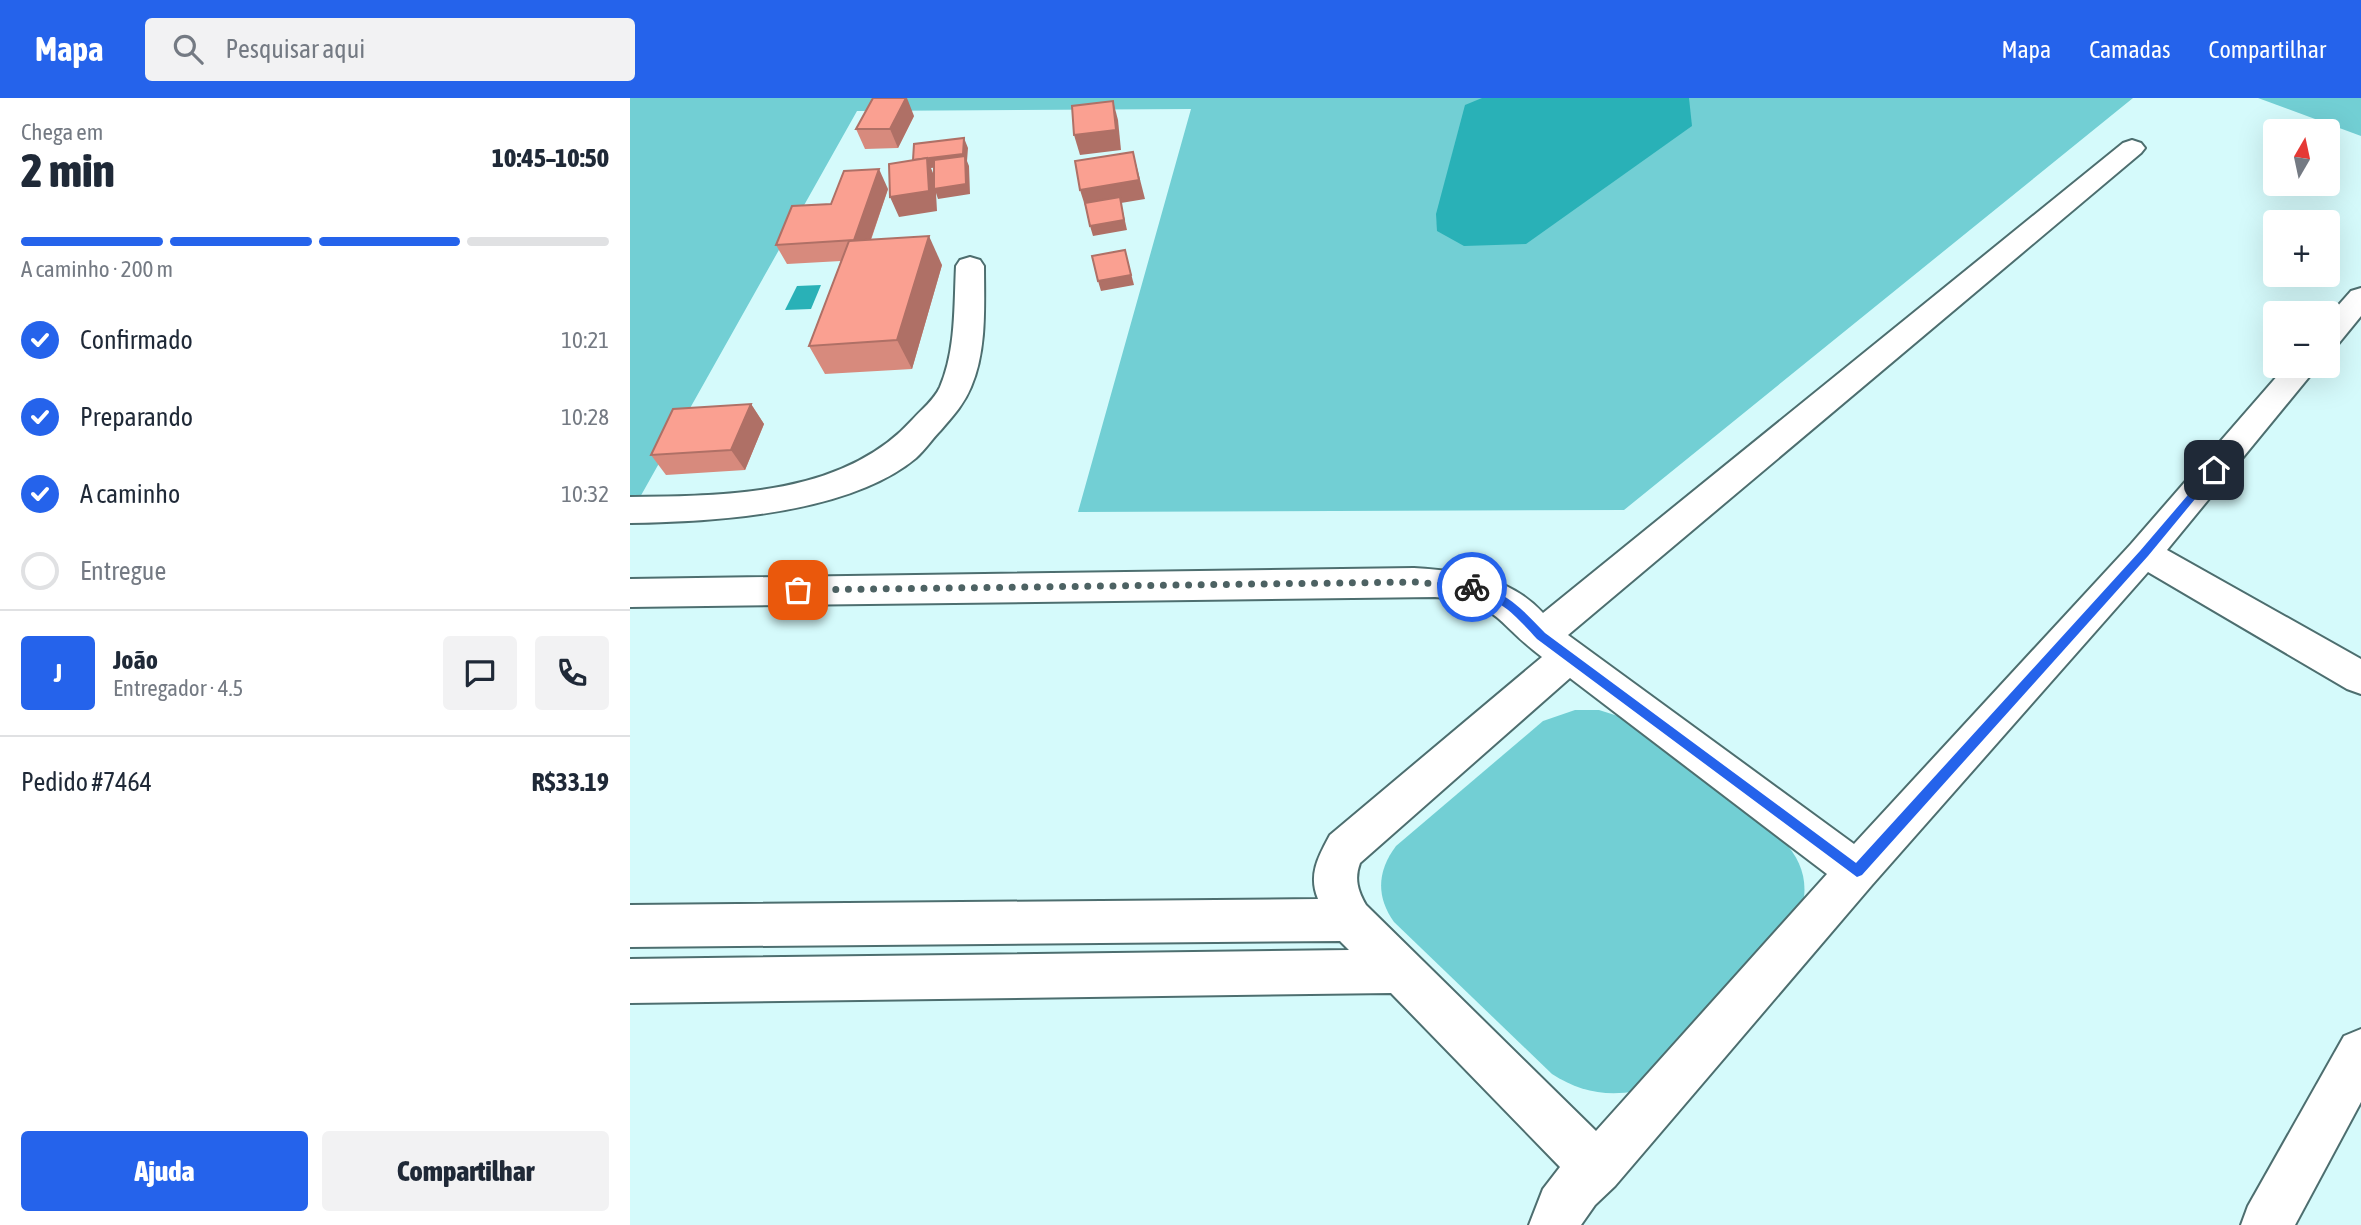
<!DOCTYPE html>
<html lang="pt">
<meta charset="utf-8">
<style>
body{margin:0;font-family:"Asap Condensed",sans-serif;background:#f2f2f3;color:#1f2937;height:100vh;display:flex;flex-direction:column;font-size:26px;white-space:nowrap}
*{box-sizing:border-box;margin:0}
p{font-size:23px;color:#747a83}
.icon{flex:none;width:38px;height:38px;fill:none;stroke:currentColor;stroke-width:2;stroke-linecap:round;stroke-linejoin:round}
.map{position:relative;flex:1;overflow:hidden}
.side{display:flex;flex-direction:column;background:#fff;width:630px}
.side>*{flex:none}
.needle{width:46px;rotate:9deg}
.controls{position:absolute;left:1633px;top:21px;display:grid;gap:14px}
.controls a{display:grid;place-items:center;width:77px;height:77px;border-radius:7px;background:#fff;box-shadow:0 7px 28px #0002;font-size:35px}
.pin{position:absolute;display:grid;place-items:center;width:60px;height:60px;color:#fff;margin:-30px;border-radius:14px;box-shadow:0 4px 10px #0006}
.courier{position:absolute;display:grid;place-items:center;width:70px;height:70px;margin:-35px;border:5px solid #2563eb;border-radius:50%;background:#fff;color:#222;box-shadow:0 2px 9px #0007}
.head em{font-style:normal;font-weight:800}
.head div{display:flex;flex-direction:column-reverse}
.head{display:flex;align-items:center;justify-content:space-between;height:119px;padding:0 21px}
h1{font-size:46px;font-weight:800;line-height:52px}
.bar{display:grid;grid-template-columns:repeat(4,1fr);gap:10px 7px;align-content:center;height:84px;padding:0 21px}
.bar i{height:9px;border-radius:5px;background:#e0e1e3}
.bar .active{background:#2563eb}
.bar p{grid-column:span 4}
.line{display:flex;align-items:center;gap:18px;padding:0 21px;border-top:2px solid #e0e1e3}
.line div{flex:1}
.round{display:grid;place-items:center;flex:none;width:74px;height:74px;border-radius:7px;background:#f2f2f3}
ol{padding:0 21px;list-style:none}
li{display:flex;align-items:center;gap:21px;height:77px}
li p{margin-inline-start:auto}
li .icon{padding:7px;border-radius:50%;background:#2563eb;color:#fff;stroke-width:4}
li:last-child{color:#747a83}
li i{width:38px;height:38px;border:4px solid #e0e1e3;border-radius:50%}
.button{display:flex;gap:14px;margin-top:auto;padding:14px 21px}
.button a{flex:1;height:80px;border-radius:7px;background:#2563eb;color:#fff;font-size:28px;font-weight:800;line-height:80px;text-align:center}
.button a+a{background:#f2f2f3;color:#1f2937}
header{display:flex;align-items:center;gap:42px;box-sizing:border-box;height:98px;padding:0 35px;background:#2563eb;color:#fff}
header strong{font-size:33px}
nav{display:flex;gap:38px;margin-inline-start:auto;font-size:24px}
.search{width:490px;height:63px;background:#f2f2f3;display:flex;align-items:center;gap:18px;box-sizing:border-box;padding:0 24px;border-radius:7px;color:#747a83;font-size:26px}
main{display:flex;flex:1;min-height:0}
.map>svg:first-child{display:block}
.green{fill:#72cfd4}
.water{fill:#29b1b7}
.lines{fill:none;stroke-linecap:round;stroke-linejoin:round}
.minor-casing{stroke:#4d6e6f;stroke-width:4}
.minor{fill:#fff;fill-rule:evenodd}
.wall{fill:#d78a7d}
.shaded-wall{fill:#af7066;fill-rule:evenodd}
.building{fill:#faa091;stroke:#af7066;stroke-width:2}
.route{fill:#2563eb}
.done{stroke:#4d6263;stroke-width:7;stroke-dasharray:0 12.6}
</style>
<header>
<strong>Mapa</strong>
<div class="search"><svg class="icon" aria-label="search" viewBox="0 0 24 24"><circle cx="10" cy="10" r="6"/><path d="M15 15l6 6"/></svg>Pesquisar aqui</div>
<nav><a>Mapa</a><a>Camadas</a><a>Compartilhar</a></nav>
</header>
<main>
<section class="side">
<div class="head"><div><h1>2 min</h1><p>Chega em</p></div><em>10:45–10:50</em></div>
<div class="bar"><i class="active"></i><i class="active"></i><i class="active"></i><i></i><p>A caminho · 200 m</p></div>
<ol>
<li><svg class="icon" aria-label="check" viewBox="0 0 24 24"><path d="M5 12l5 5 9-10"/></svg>Confirmado<p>10:21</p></li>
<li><svg class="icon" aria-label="check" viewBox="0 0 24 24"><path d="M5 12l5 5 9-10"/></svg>Preparando<p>10:28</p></li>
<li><svg class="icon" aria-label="check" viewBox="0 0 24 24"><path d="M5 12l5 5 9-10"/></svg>A caminho<p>10:32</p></li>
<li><i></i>Entregue</li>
</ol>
<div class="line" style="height:126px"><b class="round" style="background:#2563eb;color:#fff">J</b><div><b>João</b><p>Entregador · 4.5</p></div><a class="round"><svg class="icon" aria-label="chat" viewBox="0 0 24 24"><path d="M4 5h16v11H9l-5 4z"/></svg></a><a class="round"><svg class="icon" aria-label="phone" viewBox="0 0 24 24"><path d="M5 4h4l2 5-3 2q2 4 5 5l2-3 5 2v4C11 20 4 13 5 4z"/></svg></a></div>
<div class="line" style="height:91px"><div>Pedido #7464</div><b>R$33.19</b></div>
<div class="button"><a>Ajuda</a><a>Compartilhar</a></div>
</section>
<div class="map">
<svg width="1731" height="1127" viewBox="0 0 1731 1127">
<rect width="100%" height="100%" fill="#d5fafb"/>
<g class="green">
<path d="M0,0H1503L994,412L448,414L561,11L227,13L0,417Z"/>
<path d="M1628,0H1731V38Z"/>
<path d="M945,612H969L991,619L1153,742C1170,761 1178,780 1173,806L1006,993C976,999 948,993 922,976L764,824C746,799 747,773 766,748L913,623Z"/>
</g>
<g class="water">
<path d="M852,0H1059L1062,28L896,146L834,148L807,133L806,116L835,7Z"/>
<path d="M191,187L181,211L155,212L167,188Z"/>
</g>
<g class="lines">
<g class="minor-casing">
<g id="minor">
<path d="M1502,42L1511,45L1515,50L1511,55L938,537L1224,746L1501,446L1656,268H1688L1537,452L1731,561V596L1717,591L1518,474L1242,787L985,1088L965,1107L951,1127H899L913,1091L930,1069L761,895L0,905V861L719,852L710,843L0,849V807L688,801C678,777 688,759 700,737L912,559C865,524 871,505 805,499L0,509V481L784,470C832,473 879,478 913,515L1493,45ZM940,580L1197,776L966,1033L736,807C728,793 724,781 730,765Z"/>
<path d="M340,159L350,162L354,168C354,207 357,252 341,289C334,306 323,318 311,332C302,341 295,352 286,360C219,416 84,424 0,425V399C96,398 214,398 283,321C292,311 304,302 310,289C326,252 324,208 326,168L330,162Z"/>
<path d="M1731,190V218L1709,245L1698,248V219L1721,193Z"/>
<path d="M1731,931V1004L1665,1127H1611L1618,1108L1714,938Z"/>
</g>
</g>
<use href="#minor" class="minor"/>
</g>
<g class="wall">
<path d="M284,18L268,50L235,51L226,31Z"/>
<path d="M258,91L241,142L312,167L282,271L195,276L179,248L211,163L157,166L146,147L201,106Z"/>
<path d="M121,306L134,326L115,372L36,377L21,357Z"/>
</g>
<g class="shaded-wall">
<path d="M276,0H277L284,18L268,50L260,31Z"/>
<path d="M483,3L488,22L491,52L450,57L444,37Z"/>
<path d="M334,40L338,50L337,63L339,68L340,96L308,101L306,95L307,113L269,119L260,99L283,62ZM335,66L305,80L301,70Z"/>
<path d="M503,54L515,101L491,105L497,132L463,138L460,128L491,105L456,111L450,92Z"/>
<path d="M249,71L258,91L234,161L224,142Z"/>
<path d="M299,138L312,167L282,271L267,242Z"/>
<path d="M495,152L504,187L471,193L468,183Z"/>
<path d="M121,306L134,326L115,372L101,352Z"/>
</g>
<g class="building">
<path d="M243,0H276L260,31H226Z"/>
<path d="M483,3L486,32L444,37L442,8Z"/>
<path d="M334,40L333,56L283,62L284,46Z"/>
<path d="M503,54L509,82L450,92L445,63Z"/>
<path d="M335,58L336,86L304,91V62Z"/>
<path d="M297,60L299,93L260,99L259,66Z"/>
<path d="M249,71L224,142L146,147L162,108L201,106L214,73Z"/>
<path d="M490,99L494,122L460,128L455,105Z"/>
<path d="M299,138L267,242L179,248L219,143Z"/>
<path d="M495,152L501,177L468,183L462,158Z"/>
<path d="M121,306L101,352L21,357L43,311Z"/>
</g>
<path class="route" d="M1581,370L1589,372L1518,458L1232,777L1227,779L907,541C883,515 873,503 838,492L836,489L842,485C879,496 889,508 915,535L1226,765L1510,453Z"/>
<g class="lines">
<path class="done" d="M168,492L784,484L842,489"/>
</g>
</svg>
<div class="controls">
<a><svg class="needle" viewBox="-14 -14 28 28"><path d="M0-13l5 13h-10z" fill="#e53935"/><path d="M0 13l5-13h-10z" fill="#747a83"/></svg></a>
<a>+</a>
<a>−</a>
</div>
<div class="pin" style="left:168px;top:492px;background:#ea580c"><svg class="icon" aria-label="bag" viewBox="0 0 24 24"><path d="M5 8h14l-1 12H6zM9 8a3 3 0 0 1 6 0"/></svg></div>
<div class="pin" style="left:1584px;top:372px;background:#1f2937"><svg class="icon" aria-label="home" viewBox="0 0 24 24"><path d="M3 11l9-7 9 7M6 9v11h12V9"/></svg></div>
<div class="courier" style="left:842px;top:489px"><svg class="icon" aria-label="bike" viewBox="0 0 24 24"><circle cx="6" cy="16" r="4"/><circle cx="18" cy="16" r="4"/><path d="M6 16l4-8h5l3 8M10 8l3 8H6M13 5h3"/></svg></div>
</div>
</main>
